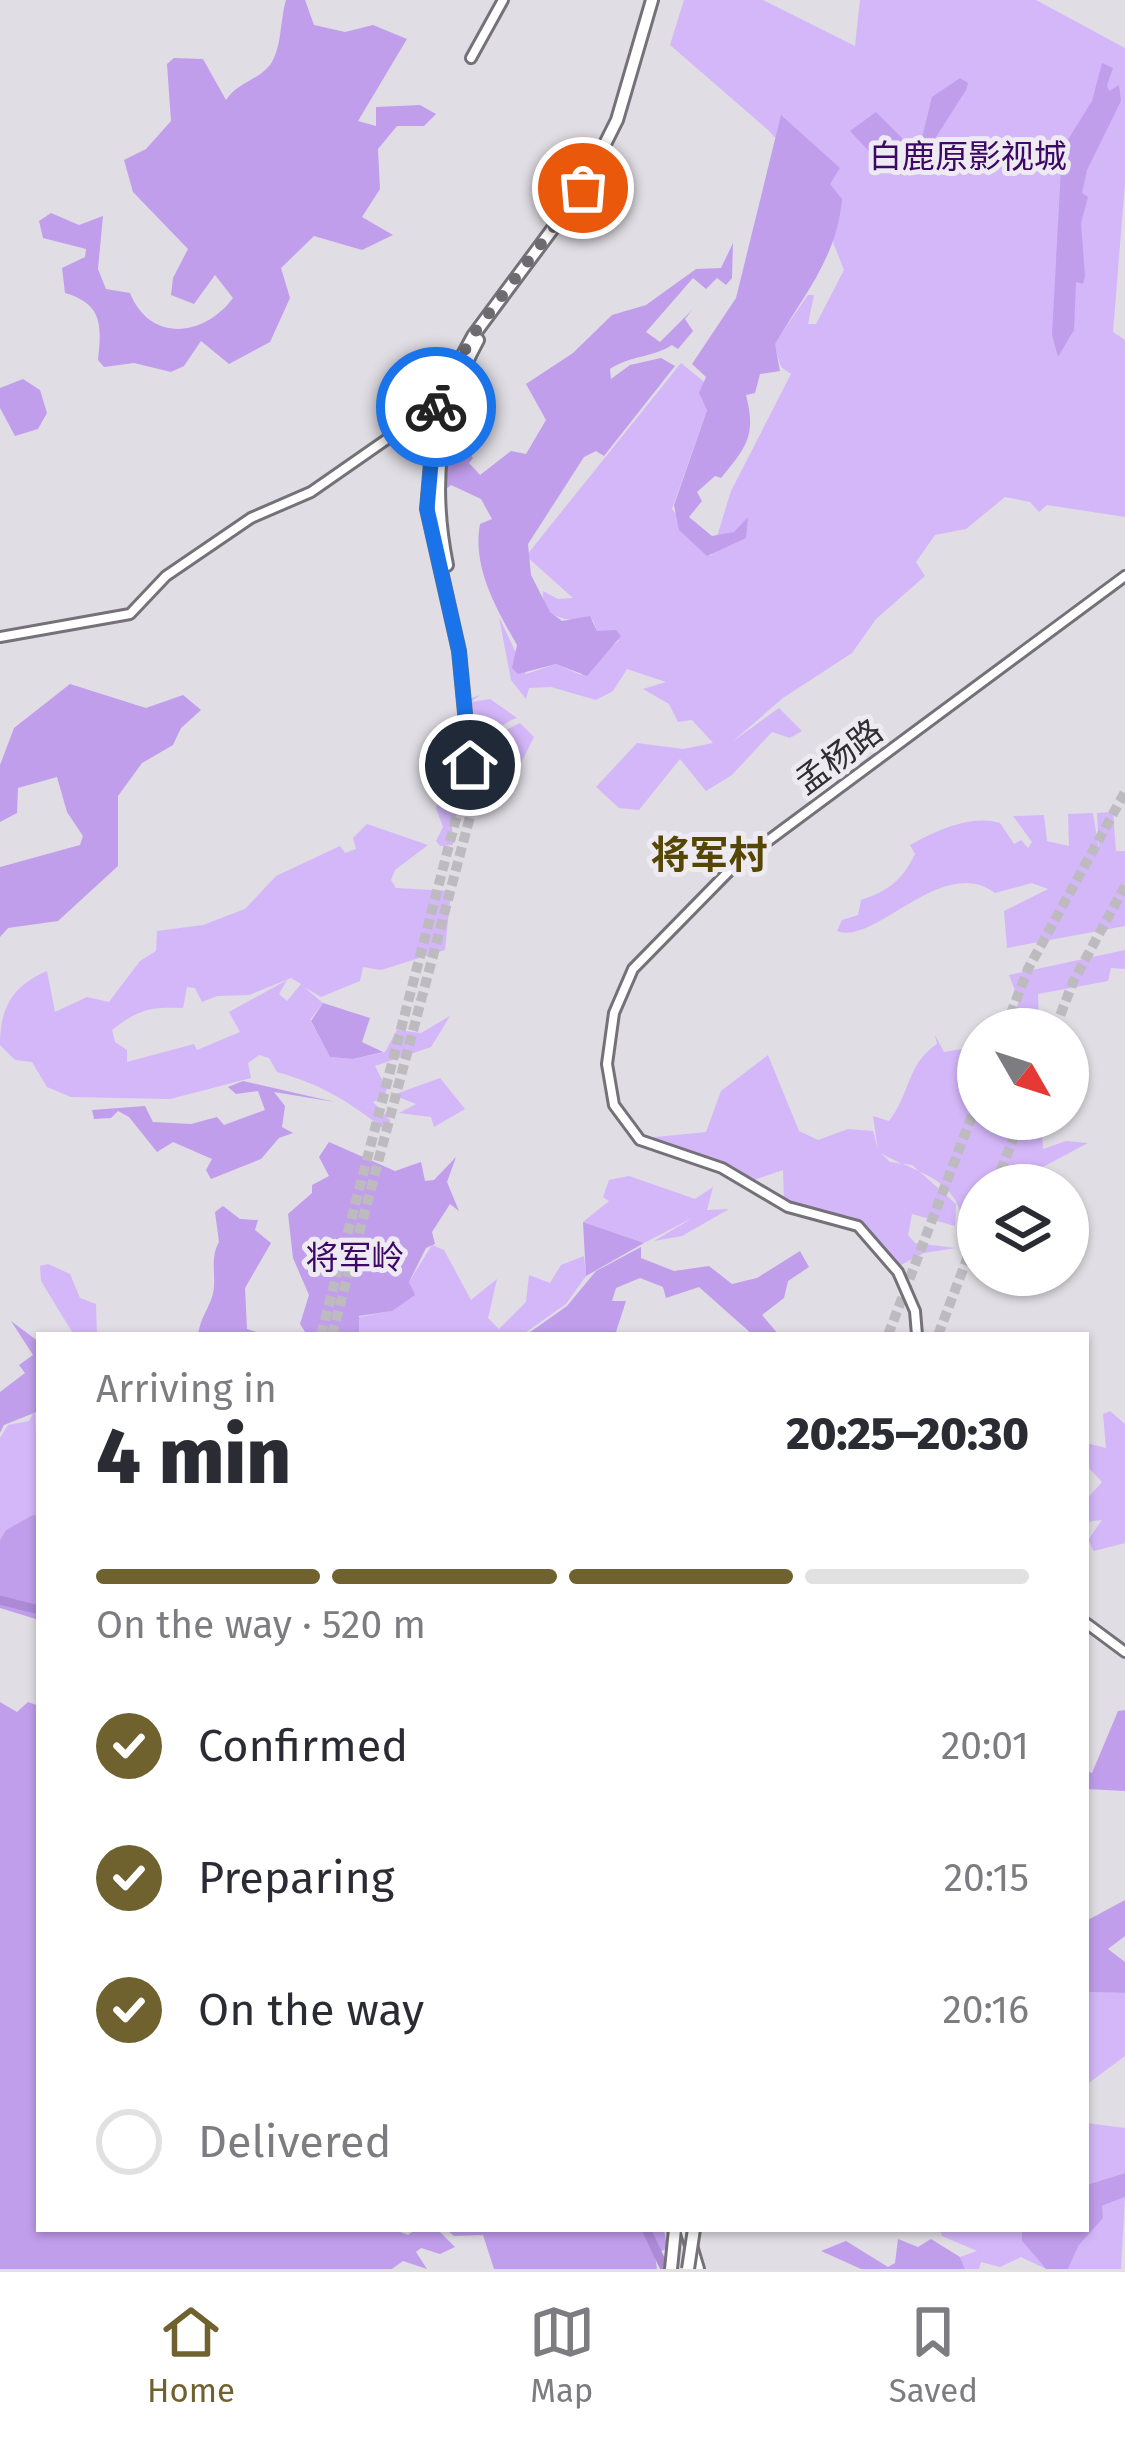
<!DOCTYPE html>
<meta charset="utf-8">
<style>
body{margin:0;font-family:"Fira Sans","Noto Sans SC",sans-serif;background:#f2f2f3;color:#2b2b33;height:100vh;display:flex;flex-direction:column;font-size:45px;white-space:nowrap}
*{box-sizing:border-box;margin:0}
p{font-size:39px;color:#7c7c81}
.icon{flex:none;width:66px;height:66px;fill:none;stroke:currentColor;stroke-width:2;stroke-linecap:round;stroke-linejoin:round}
.map{position:relative;flex:1;overflow:hidden}
.sheet{position:absolute;left:36px;top:1332px;width:1053px;height:900px;display:flex;flex-direction:column;background:#fff;border-radius:0px;box-shadow:0 3px 9px #0004}
.sheet>*{flex:none}
.needle{width:78px;rotate:129deg}
.buttons{position:absolute;left:957px;top:1008px;display:grid;gap:24px}
.buttons a{display:grid;place-items:center;width:132px;height:132px;border-radius:50%;background:#fff;box-shadow:0 3px 9px #0004;font-size:60px}
.pin{position:absolute;display:grid;place-items:center;width:102px;height:102px;color:#fff;margin:-51px;border:6px solid #fff;border-radius:50%;box-shadow:0 3px 12px #0007}
.courier{position:absolute;display:grid;place-items:center;width:120px;height:120px;margin:-60px;border:9px solid #1a73e8;border-radius:50%;background:#fff;color:#222;box-shadow:0 3px 15px #0007}
.head em{font-style:normal;font-weight:800}
.head div{display:flex;flex-direction:column-reverse}
.head{display:flex;align-items:center;justify-content:space-between;height:204px;padding:0 60px}
h1{font-size:78px;font-weight:800;line-height:90px}
.bar{display:grid;grid-template-columns:repeat(4,1fr);gap:18px 12px;align-content:center;height:144px;padding:0 60px}
.bar i{height:15px;border-radius:9px;background:#e1e1e2}
.bar .current{background:#70622f}
.bar p{grid-column:span 4}
ol{padding:0 60px;list-style:none}
li{display:flex;align-items:center;gap:36px;height:132px}
li p{margin-inline-start:auto}
li .icon{padding:12px;border-radius:50%;background:#70622f;color:#fff;stroke-width:4}
li:last-child{color:#7c7c81}
li i{width:66px;height:66px;border:6px solid #e1e1e2;border-radius:50%}
.menu{display:flex;justify-content:space-around;align-items:center;height:168px;border-top:3px solid #e1e1e2;background:#fff;font-size:33px;color:#7c7c81}
.menu a{display:grid;justify-items:center;gap:6px}
.menu .current{color:#70622f}
.map>svg:first-child{display:block}
.green{fill:#d4b7f9;fill-rule:evenodd}
.forest{fill:#c19eec}
.lines{fill:none;stroke-linecap:round;stroke-linejoin:round}
.river{stroke:#ac8ad6;stroke-width:9}
.highway-tunnel{stroke:#bdbac0;stroke-width:10;stroke-dasharray:10 5;stroke-linecap:butt}
.secondary-casing{stroke:#747278;stroke-width:14}
.highway-casing{stroke:#747278;stroke-width:16}
.secondary{stroke:#fff;stroke-width:8}
.highway{stroke:#fff;stroke-width:10}
.highway-bridge-casing{stroke:#747278;stroke-width:16;stroke-linecap:butt}
.highway-bridge{stroke:#fff;stroke-width:10}
.done{stroke:#6d6b70;stroke-width:12;stroke-dasharray:0 21.6}
.route{stroke:#1a73e8;stroke-width:15}
.labels{text-anchor:middle;dominant-baseline:central;stroke-width:10;stroke-linejoin:round;paint-order:stroke}
.park-label{font-size:33px;fill:#3e0866;stroke:#edebf1}
.street-label{font-size:33px;fill:#2f2e31;stroke:#edebf1}
.quarter-label{font-size:39px;font-weight:bold;fill:#564604;stroke:#edebf1}
</style>
<div class="map">
<svg width="1125" height="2269" viewBox="0 0 1125 2269">
<rect width="100%" height="100%" fill="#e0dde4"/>
<g class="green">
<path d="M684,0H763L855,46L860,0H1036L1125,48V183L1113,332L1125,340V517L1047,505L1039,512L1030,502L1005,497L966,529L935,535L916,562L925,576L876,619L852,653L783,698L732,742L779,708L802,731L790,738L772,732L732,775L706,791L680,759L639,810L619,808L596,787L637,743L683,749L713,743L692,720L678,722L669,704L643,689L666,682L627,669L613,691L596,700L551,687L529,688L526,699L511,680L499,617L526,674L556,664L581,675L619,640L597,631L593,620C570,621 541,621 543,591L558,599L573,598L526,556L681,363L714,390L672,509L711,556L731,491L791,374L781,367L774,344L808,295H814L808,324H816L844,270L804,169L768,130L670,45Z"/>
<path d="M480,695L471,702L490,699L517,718C484,729 481,763 485,795L460,805L452,827L453,845L440,846L436,841L443,827L436,808L446,773H454L453,788L463,791L465,700Z"/>
<path d="M520,723L534,737L520,765L491,794L488,769L496,735Z"/>
<path d="M1113,812L1116,851H1125V926L1007,948L1004,911L1048,889L1032,883L995,893C943,853 875,946 837,931L842,920L858,915L861,900C888,891 902,881 915,854L910,845C935,831 972,814 1000,823L1014,844L1021,840L1028,848L1032,842L1013,816L1044,815L1047,841L1069,846L1068,814L1093,813L1099,851L1097,813Z"/>
<path d="M367,824L428,845L395,870L391,880L396,888L451,891L445,950L381,970L363,967L360,981L321,997L304,987L323,1003L310,1020L330,1057L353,1059L385,1052L397,1030L421,1033L450,1016L431,1047L375,1066L387,1089L383,1098L373,1102L390,1120V1134C353,1104 324,1085 277,1072L269,1058L259,1055L248,1063L251,1078L170,1099L71,1097L47,1087L32,1062L15,1060L0,1045C0,1008 12,986 47,971L55,1012L87,997L109,1002L140,961L156,951L157,931L203,925L245,909L276,876L340,846L345,853L356,849L353,838ZM291,978L301,984L287,1001L279,994L287,980L229,1012L240,1032L197,1050L194,1044L127,1062V1050L115,1042L112,1030C139,1009 149,1007 183,1008L187,987L195,988L202,1002L217,996L249,995Z"/>
<path d="M1125,950V969L1111,968L1108,981L1038,994L1039,1029H1009L1019,1001L1009,975Z"/>
<path d="M935,1035L944,1052L978,1046V1119H1033L1026,1135L1042,1134L1043,1149L1066,1141L1088,1143L1009,1185H978V1203L961,1214C950,1174 907,1170 881,1153L890,1162L912,1165L956,1204L955,1226L912,1214L908,1235L915,1243L956,1248L924,1253L895,1268L863,1229L784,1202L783,1170L751,1181L721,1161L646,1138L706,1132L721,1091L768,1055L799,1131L818,1140L848,1129L873,1131L878,1151L873,1116L889,1121C910,1095 907,1063 937,1044Z"/>
<path d="M440,1078L465,1109L434,1127L431,1117L399,1113L416,1104L393,1095Z"/>
<path d="M629,1176L695,1199L713,1187L707,1210L729,1209L682,1236L654,1241L694,1217L644,1243L583,1222L609,1201L603,1197L609,1180Z"/>
<path d="M432,1245L444,1250L471,1300L497,1279L488,1318L499,1329L526,1302L529,1275L550,1283L561,1265L584,1256L586,1276L566,1304L522,1335H359V1317L391,1311L414,1294L409,1282Z"/>
<path d="M48,1264L70,1274L80,1298L96,1304L97,1335H74L41,1281L40,1266Z"/>
<path d="M35,1410L39,1516L6,1530L0,1540V1438L8,1425L29,1421Z"/>
<path d="M1110,1411L1125,1424V1543L1094,1551L1088,1540L1102,1520L1086,1522V1500L1102,1482L1086,1465V1443L1106,1448L1103,1414Z"/>
<path d="M1086,1992L1125,1993V2056L1086,2085Z"/>
<path d="M1086,2123L1125,2128V2173L1086,2185Z"/>
<path d="M1125,2197L1121,2269H1068L1079,2245L1102,2218V2206Z"/>
<path d="M940,2229H1022V2241L1046,2269L1021,2257L1000,2267L981,2262L979,2269H965L960,2257L977,2251L942,2236Z"/>
</g>
<g class="forest">
<path d="M286,0H305L314,25L345,32L373,25L407,39L358,121L376,126V107L420,105L436,114L424,126H397L378,149L380,189L362,217L393,235L362,250L314,236L281,268L290,298L270,342L229,364L201,341L184,366L171,372L134,363L104,367L98,360C102,324 102,304 65,293L62,268L85,257L86,249L43,238L39,221L51,213L79,225L103,216L98,269L106,289L130,293C150,343 204,337 233,298L215,275L194,304L171,295L173,278L188,249L133,192L124,160L146,149L171,121L167,64L174,58L203,59L226,100C238,82 257,81 270,65C282,48 280,20 286,0Z"/>
<path d="M1102,63L1113,68L1107,85L1109,91L1119,85L1121,101L1087,170L1082,193L1088,197L1081,223L1085,276L1083,284L1076,282L1074,330L1058,357L1052,335L1062,149L1092,101Z"/>
<path d="M960,78L968,83L966,90L915,170L879,162L850,131L876,112L918,154L932,97Z"/>
<path d="M781,115L840,168L830,184L842,199C837,258 803,296 775,344L780,371L760,374L755,393L746,395C756,434 748,446 721,478L715,476L697,492L702,501L689,517L712,536L734,532L748,517L746,538L707,556L679,530L674,505L707,410L699,393L706,377L692,364L736,298Z"/>
<path d="M733,243L732,278L726,285L717,278L706,289L693,278L646,332L660,342L692,310L685,319L693,331L678,349L672,345C652,358 631,355 610,369L611,379L630,365L661,358L675,366L604,456L596,451L584,457L528,544L531,575L550,612L562,621L590,616L597,631L616,630L621,636L587,676L556,664L518,674L512,668L517,645C496,608 472,567 480,524L492,519L481,499L451,485L441,493L433,476L466,435L465,446L473,458L469,463L480,475L511,451L526,454L546,420L526,384L573,353L612,315L646,305L696,269L721,268Z"/>
<path d="M23,379L40,390L47,413L38,429L15,436L0,408V388Z"/>
<path d="M70,684L146,708L183,695L201,710L181,728L173,745L142,763L118,796V866L58,921L8,928L0,937V867L80,845L83,836L67,812L57,777L18,788L17,813L0,822V765L14,728Z"/>
<path d="M323,1003L370,1018L362,1042L383,1052L353,1059L330,1057L311,1021Z"/>
<path d="M243,1081L335,1102L274,1092L285,1106L282,1127L293,1133L279,1138L261,1159L211,1179L206,1170L212,1159L173,1142L157,1152L129,1117L118,1111L111,1118L94,1119L92,1110L145,1106L153,1122L191,1124L217,1117L224,1125L265,1110L258,1091L236,1094L228,1087Z"/>
<path d="M329,1142L395,1171L421,1162L425,1181L434,1180L456,1157L447,1182L459,1211L450,1204L432,1232L435,1244L426,1248L409,1282L415,1295L392,1311L359,1316V1335H307L300,1324L309,1295L293,1258L288,1214L312,1193V1185L329,1176L319,1157Z"/>
<path d="M223,1206L240,1219L258,1220L255,1230L271,1243L245,1288L247,1329L266,1335H198C201,1318 205,1315 211,1300C219,1280 208,1261 219,1242L215,1212Z"/>
<path d="M583,1222L644,1243L586,1276Z"/>
<path d="M641,1247V1258L674,1271L709,1266L732,1284L757,1278L800,1251L809,1267L788,1281L784,1298L762,1315L779,1335H753L699,1287L666,1298L663,1287L640,1278L616,1288L612,1301H626L615,1335H526L567,1306L596,1271Z"/>
<path d="M11,1321L39,1342V1411L4,1425L0,1433V1392L25,1373L19,1365L33,1355Z"/>
<path d="M33,1515L39,1516V1620L0,1608V1540L6,1530Z"/>
<path d="M0,1702L17,1712L28,1702L39,1706V2229H393L408,2235L416,2229H437L455,2247L440,2254L421,2248L416,2252L427,2269L403,2261L392,2269H0Z"/>
<path d="M1125,1710V1791L1086,1789V1771L1092,1773L1118,1711Z"/>
<path d="M1125,1900V1936L1108,1949L1125,1962V1993L1086,1992V1921Z"/>
<path d="M1125,2173V2197L1102,2206L1103,2218L1079,2245L1068,2269H1046L1022,2241V2229H1086V2185Z"/>
<path d="M446,2229H664L667,2248L655,2255L657,2269H494L483,2235L454,2236Z"/>
<path d="M898,2239L918,2247L931,2239L960,2257L965,2269H861L821,2251L846,2241L888,2267L895,2263Z"/>
</g>
<g class="lines">
<g class="river">
<path d="M0,1600L39,1610"/>
<path d="M646,2229L665,2269"/>
</g>
<g class="highway-tunnel">
<path d="M1005,1029L1028,969L1125,792"/>
<path d="M1055,1029L1073,982L1125,886"/>
<path d="M995,1185L1021,1119"/>
<path d="M321,1335L470,765"/>
<path d="M332,1335L480,779L474,765"/>
<path d="M888,1335L978,1100"/>
<path d="M938,1335L978,1230"/>
</g>
<g class="secondary-casing">
<g id="secondary">
<path d="M471,58L503,0"/>
<path d="M0,637L130,614L166,576L251,518L311,492L436,405"/>
<path d="M917,1335L915,1311L898,1272L858,1226L788,1207L722,1168L640,1140L614,1105L607,1064L614,1013L633,969L734,866L1125,576"/>
<path d="M1086,1623L1125,1652"/>
</g>
</g>
<g class="highway-casing">
<g id="highway">
<path d="M569,221L599,170"/>
<path d="M447,565C431,485 438,413 478,340"/>
<path d="M470,765L459,651L427,509L436,405L473,336L583,188L617,120L652,0"/>
<path d="M686,2229L698,2269"/>
<path d="M671,2269L675,2229"/>
</g>
</g>
<use href="#secondary" class="secondary"/>
<use href="#highway" class="highway"/>
<g class="highway-bridge-casing">
<path id="highway-bridge" d="M688,2269L694,2229"/>
</g>
<use href="#highway-bridge" class="highway-bridge"/>
</g>
<g class="lines">
<path class="done" d="M436,407L472,336L583,188"/>
<path class="route" d="M436,407L427,509L459,651L470,765"/>
</g>
<g class="labels">
<g class="park-label">
<text x="968" y="157">白鹿原影视城</text>
<text x="355" y="1258">将军岭</text>
</g>
<g class="street-label">
<text transform="translate(839 757) rotate(-37)">孟杨路</text>
</g>
<g class="quarter-label">
<text x="709" y="856">将军村</text>
</g>
</g>
</svg>
<div class="buttons">
<a><svg class="needle" viewBox="-14 -14 28 28"><path d="M0-13l5 13h-10z" fill="#e53935"/><path d="M0 13l5-13h-10z" fill="#7c7c81"/></svg></a>
<a><svg class="icon" aria-label="layers" viewBox="0 0 24 24"><path d="M12 4l9 5-9 5-9-5zM3 14l9 5 9-5"/></svg></a>
</div>
<div class="pin" style="left:583px;top:188px;background:#ea580c"><svg class="icon" aria-label="bag" viewBox="0 0 24 24"><path d="M5 8h14l-1 12H6zM9 8a3 3 0 0 1 6 0"/></svg></div>
<div class="pin" style="left:470px;top:765px;background:#1f2937"><svg class="icon" aria-label="home" viewBox="0 0 24 24"><path d="M3 11l9-7 9 7M6 9v11h12V9"/></svg></div>
<div class="courier" style="left:436px;top:407px"><svg class="icon" aria-label="bike" viewBox="0 0 24 24"><circle cx="6" cy="16" r="4"/><circle cx="18" cy="16" r="4"/><path d="M6 16l4-8h5l3 8M10 8l3 8H6M13 5h3"/></svg></div>
<section class="sheet">
<div class="head"><div><h1>4 min</h1><p>Arriving in</p></div><em>20:25–20:30</em></div>
<div class="bar"><i class="current"></i><i class="current"></i><i class="current"></i><i></i><p>On the way · 520 m</p></div>
<ol>
<li><svg class="icon" aria-label="check" viewBox="0 0 24 24"><path d="M5 12l5 5 9-10"/></svg>Confirmed<p>20:01</p></li>
<li><svg class="icon" aria-label="check" viewBox="0 0 24 24"><path d="M5 12l5 5 9-10"/></svg>Preparing<p>20:15</p></li>
<li><svg class="icon" aria-label="check" viewBox="0 0 24 24"><path d="M5 12l5 5 9-10"/></svg>On the way<p>20:16</p></li>
<li><i></i>Delivered</li>
</ol>
</section>
</div>
<nav class="menu">
<a class="current"><svg class="icon" aria-label="home" viewBox="0 0 24 24"><path d="M3 11l9-7 9 7M6 9v11h12V9"/></svg>Home</a>
<a><svg class="icon" aria-label="map" viewBox="0 0 24 24"><path d="M3 6l6-2 6 2 6-2v14l-6 2-6-2-6 2zM9 4v14M15 6v14"/></svg>Map</a>
<a><svg class="icon" aria-label="saved" viewBox="0 0 24 24"><path d="M7 4h10v16l-5-4-5 4z"/></svg>Saved</a>
</nav>
